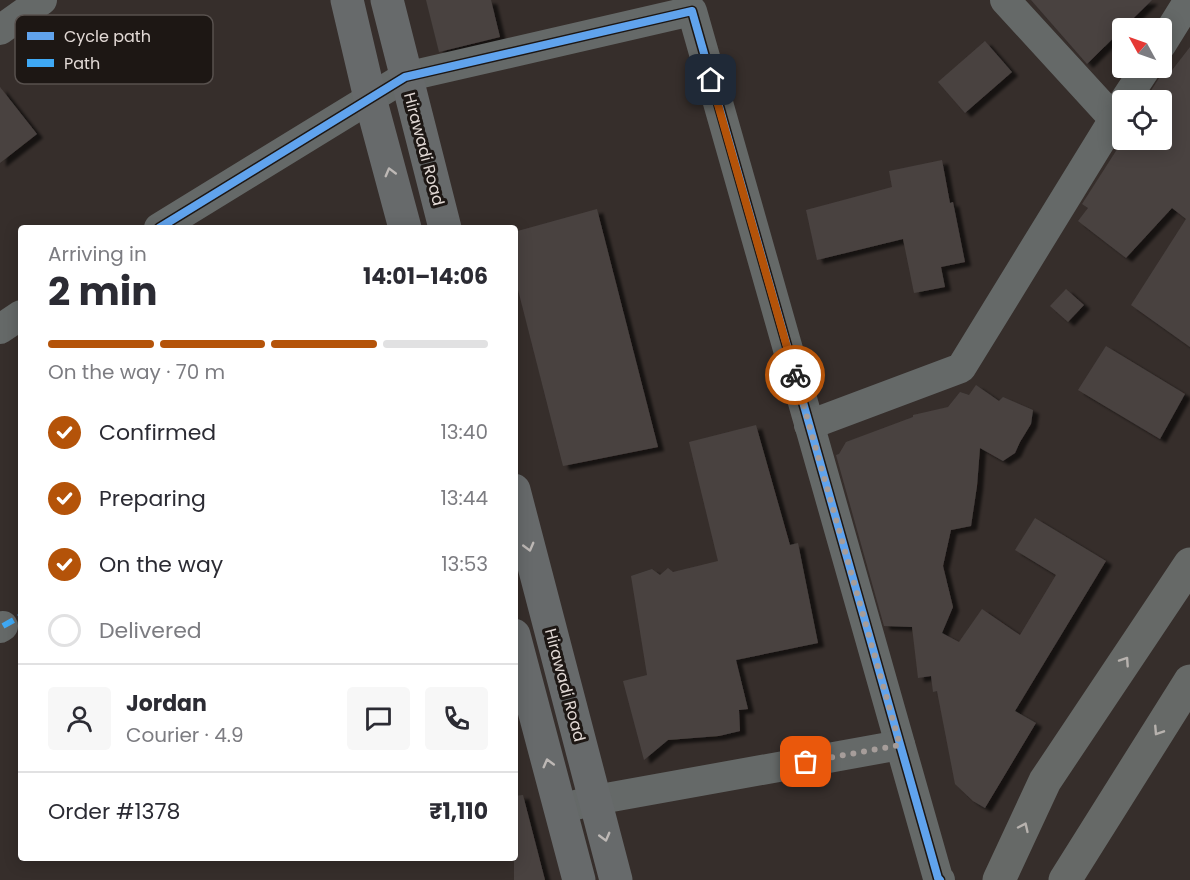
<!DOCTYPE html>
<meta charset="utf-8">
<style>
body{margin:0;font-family:Poppins,sans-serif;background:#f7f7f7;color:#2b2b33;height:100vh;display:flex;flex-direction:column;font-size:22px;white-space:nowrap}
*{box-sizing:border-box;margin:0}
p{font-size:20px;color:#7c7c81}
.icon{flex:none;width:33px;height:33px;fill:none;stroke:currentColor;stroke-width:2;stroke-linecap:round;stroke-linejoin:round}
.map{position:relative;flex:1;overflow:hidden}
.drawer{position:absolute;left:18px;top:225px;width:500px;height:636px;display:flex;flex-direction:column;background:#fff;border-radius:6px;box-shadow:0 3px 15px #0003}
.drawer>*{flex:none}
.needle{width:39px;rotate:310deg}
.buttons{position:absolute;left:1112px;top:18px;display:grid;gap:12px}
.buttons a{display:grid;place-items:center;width:60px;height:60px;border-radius:6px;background:#fff;box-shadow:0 3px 15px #0003;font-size:30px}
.pin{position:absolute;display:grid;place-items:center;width:51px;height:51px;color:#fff;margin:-26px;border-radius:12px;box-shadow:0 3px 9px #0006}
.courier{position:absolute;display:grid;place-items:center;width:60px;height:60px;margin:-30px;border:4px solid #b45309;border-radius:50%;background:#fff;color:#222;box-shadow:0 2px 8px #0007}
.headline em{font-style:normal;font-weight:700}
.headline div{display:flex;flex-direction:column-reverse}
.headline{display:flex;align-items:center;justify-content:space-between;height:102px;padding:0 30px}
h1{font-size:39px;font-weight:700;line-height:45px}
.bar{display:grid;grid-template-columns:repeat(4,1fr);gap:9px 6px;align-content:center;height:72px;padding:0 30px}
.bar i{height:8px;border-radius:4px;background:#e1e1e2}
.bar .current{background:#b45309}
.bar p{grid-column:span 4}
.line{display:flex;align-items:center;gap:15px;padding:0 30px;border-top:2px solid #e1e1e2}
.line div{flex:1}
.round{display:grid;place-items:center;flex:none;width:63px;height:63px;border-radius:6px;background:#f7f7f7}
ol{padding:0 30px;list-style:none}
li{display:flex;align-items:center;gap:18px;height:66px}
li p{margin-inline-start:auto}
li .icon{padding:6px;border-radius:50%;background:#b45309;color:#fff;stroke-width:4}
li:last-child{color:#7c7c81}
li i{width:33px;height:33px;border:3px solid #e1e1e2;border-radius:50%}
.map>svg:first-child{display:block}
.building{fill:#494240;filter:url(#shadow)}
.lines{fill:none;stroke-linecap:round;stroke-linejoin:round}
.street{stroke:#656968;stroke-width:30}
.secondary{stroke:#676a6b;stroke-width:33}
.primary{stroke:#666967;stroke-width:33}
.quiet{stroke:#3fa9f5;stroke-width:6;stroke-dasharray:12 6;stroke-linecap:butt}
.cycleway-casing{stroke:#1d1714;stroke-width:11}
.cycleway{stroke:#60a3ed;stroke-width:8}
.oneway{stroke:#bdb8b5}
.oneway2{stroke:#b7b2ae}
.done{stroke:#a69d9a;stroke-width:6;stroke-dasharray:0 10.8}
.route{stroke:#b45309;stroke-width:8}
.labels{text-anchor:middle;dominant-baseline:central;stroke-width:6;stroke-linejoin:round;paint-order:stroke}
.street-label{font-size:16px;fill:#e2d9d5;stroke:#1d1714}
.key{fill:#1d1714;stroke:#58514e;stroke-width:1.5}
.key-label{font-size:16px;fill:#e2d9d5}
</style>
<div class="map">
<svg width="1190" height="880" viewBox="0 0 1190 880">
<defs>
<filter id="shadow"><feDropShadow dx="6" dy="4" stdDeviation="1.5" flood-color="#0009"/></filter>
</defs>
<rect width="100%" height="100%" fill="#362e2b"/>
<g class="building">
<path d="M426,0H491L500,37L439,52Z"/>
<path d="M1031,0H1152L1087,64Z"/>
<path d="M985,41L1012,72L965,113L938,82Z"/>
<path d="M1190,47V347L1131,305L1186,219L1172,208L1126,258L1078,221L1088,208L1082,204L1123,140H1161V100H1145L1161,75L1166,78Z"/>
<path d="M0,87L37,134L0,163Z"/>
<path d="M942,160L950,203L953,202L965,262L941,267L945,287L914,293L903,239L817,260L806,210L892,187L889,171Z"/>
<path d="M597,209L658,447L563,466L514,274V232Z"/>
<path d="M1066,289L1084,305L1068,322L1050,306Z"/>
<path d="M1106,346L1185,394L1160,439L1078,390Z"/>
<path d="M976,385L999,401L1003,397L1033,410L1031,424L1020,442L1015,453L1003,461L980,448L977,486L971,526L951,530L943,566L953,607L942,633L959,642L982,609L1020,635L1056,575L1015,550L1035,518L1106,561L1015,711L1036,723L985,808L973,801L955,784L937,691L933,692L931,676L918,678L912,627L884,626L836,455L839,454L846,442L913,417V415L948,407L960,392L969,395Z"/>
<path d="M756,425L790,545L798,543L818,643L736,660L748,709L739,710L740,731L719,736L668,740L644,760L623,681L647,675L631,576L652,569L660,575L668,568L673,572L718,561L689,442Z"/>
<path d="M523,795L545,880H514V796Z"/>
</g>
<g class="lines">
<g class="street">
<path d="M1005,0L1114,119L1122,106"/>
<path d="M0,30L42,0"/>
<path d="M1161,45L1189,0"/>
<path d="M1125,100L1146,68"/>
<path d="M159,228L405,77L692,11L938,878L940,880"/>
<path d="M0,329L21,315"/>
<path d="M809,425L961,368L1114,119"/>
<path d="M0,628L3,626"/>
<path d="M560,809L595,800L900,745"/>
</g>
<g class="secondary">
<path d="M347,0L370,98L405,228"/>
<path d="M387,0L445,228"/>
<path d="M514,490L616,880"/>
<path d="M514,635L579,880"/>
</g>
<g class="primary">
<path d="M999,880L1045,781L1190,564"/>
<path d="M1065,880L1190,681"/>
</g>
<path class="quiet" d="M3,626L21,616"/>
<g class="cycleway-casing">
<path id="cycleway" d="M159,228L405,77L692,11L938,878L940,880"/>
</g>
<use href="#cycleway" class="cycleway"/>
</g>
<defs><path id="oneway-chevron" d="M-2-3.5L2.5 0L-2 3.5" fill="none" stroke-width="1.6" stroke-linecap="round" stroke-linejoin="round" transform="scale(1.5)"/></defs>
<g class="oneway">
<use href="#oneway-chevron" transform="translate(390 172) rotate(-105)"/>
<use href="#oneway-chevron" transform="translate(529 547) rotate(75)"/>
<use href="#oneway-chevron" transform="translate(548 763) rotate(-105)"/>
<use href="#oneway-chevron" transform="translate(605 837) rotate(75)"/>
</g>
<g class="oneway2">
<use href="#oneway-chevron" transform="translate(1125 661) rotate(-56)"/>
<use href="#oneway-chevron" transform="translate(1158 731) rotate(123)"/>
<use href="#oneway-chevron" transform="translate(1024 827) rotate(-65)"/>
</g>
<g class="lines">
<path class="done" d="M795,375L900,745L806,762"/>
<path class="route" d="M711,80L795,375"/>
</g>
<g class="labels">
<g class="street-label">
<text transform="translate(424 149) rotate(75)">Hirawadi Road</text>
<text transform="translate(565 685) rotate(75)">Hirawadi Road</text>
</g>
</g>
<rect x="15" y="15" width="198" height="69" rx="9" class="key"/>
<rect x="27" y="32" width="27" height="8" fill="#60a3ed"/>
<rect x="27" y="59" width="27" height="8" fill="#3fa9f5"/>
<g class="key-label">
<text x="64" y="42">Cycle path</text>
<text x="64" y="69">Path</text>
</g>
</svg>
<div class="buttons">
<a><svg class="needle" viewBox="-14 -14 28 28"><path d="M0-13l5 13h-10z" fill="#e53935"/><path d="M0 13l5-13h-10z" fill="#7c7c81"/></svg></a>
<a><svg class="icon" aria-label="locate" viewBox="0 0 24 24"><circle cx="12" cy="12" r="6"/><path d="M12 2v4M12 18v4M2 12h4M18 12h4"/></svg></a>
</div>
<div class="pin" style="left:806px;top:762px;background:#ea580c"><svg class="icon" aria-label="bag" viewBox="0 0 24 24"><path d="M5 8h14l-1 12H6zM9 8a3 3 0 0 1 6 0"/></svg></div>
<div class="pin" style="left:711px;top:80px;background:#1f2937"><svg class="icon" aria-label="home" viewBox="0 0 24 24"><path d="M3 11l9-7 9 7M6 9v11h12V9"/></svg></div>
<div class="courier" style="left:795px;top:375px"><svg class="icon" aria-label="bike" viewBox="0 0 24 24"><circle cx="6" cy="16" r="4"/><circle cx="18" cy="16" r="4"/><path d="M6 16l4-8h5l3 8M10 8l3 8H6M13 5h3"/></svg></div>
<section class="drawer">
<div class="headline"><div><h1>2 min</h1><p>Arriving in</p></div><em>14:01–14:06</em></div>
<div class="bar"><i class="current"></i><i class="current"></i><i class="current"></i><i></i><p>On the way · 70 m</p></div>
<ol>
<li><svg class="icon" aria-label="check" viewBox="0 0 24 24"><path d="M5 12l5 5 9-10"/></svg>Confirmed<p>13:40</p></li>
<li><svg class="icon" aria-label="check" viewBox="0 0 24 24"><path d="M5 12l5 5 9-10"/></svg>Preparing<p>13:44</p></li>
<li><svg class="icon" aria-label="check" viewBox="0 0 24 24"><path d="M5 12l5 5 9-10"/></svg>On the way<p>13:53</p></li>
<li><i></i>Delivered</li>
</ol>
<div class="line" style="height:108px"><a class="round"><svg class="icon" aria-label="person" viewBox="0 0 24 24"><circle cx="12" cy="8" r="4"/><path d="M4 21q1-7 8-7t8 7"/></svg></a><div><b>Jordan</b><p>Courier · 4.9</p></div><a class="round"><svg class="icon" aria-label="chat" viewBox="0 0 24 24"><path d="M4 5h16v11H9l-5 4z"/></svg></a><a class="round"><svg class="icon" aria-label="phone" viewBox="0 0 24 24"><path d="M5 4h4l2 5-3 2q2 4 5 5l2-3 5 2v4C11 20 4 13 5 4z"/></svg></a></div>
<div class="line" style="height:78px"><div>Order #1378</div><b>₹1,110</b></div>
</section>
</div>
